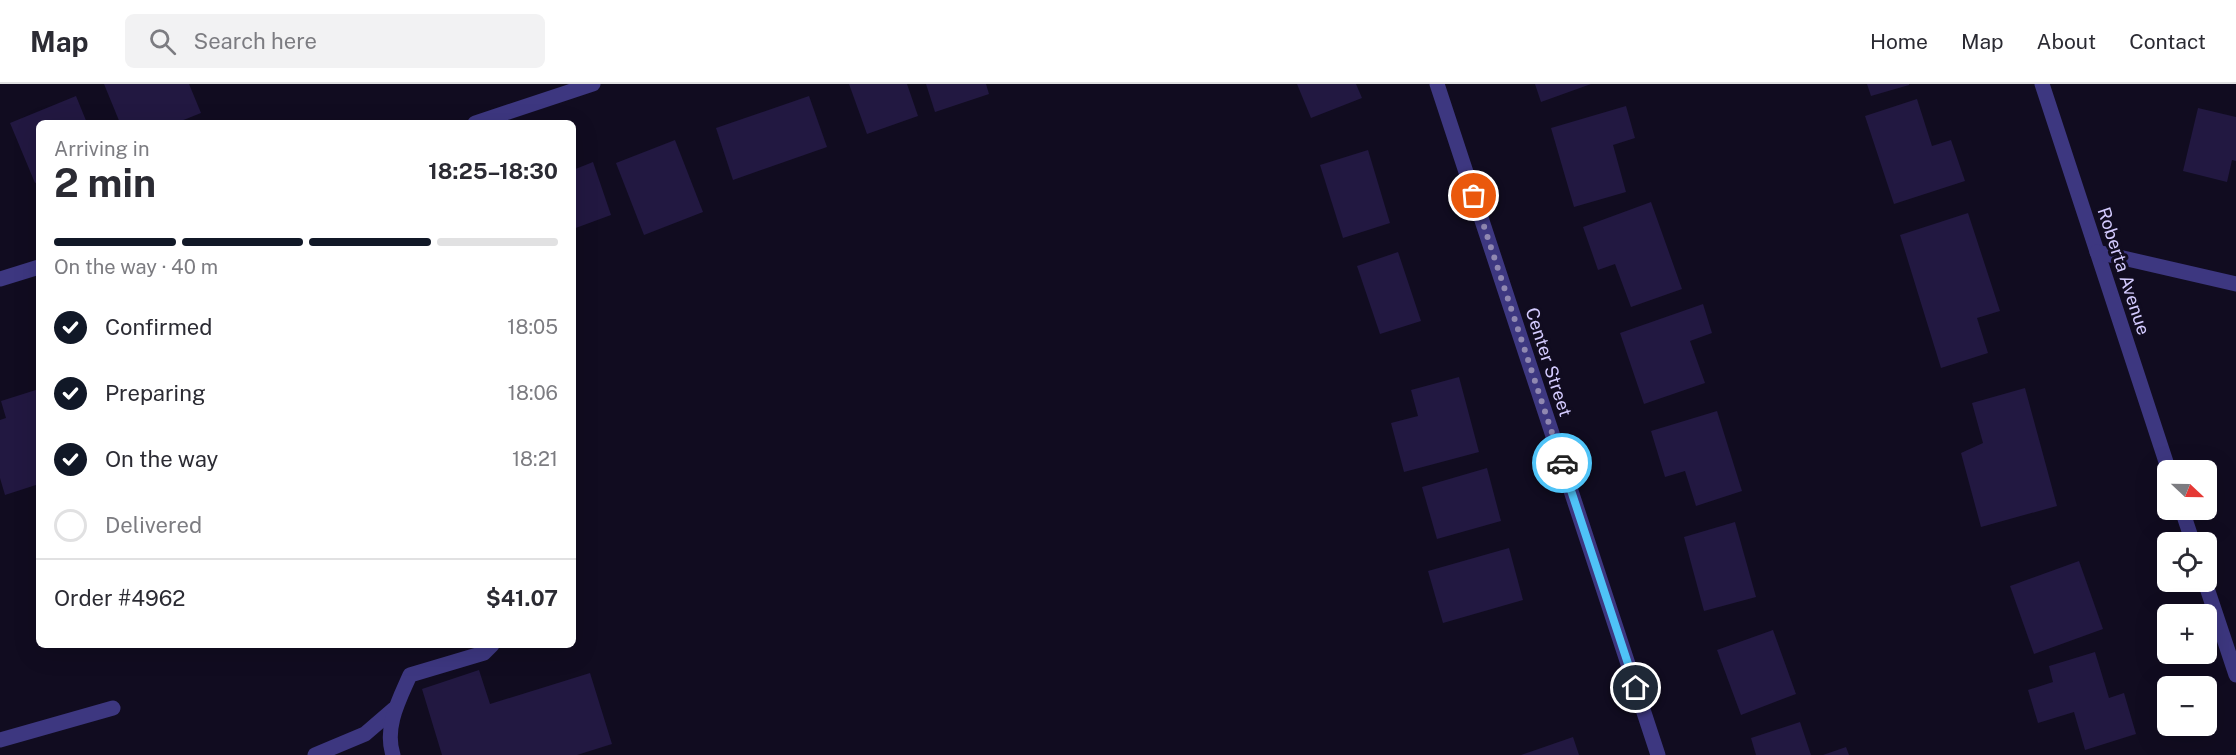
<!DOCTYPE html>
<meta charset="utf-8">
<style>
body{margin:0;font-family:"Public Sans",sans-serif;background:#f2f2f3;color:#2b2b33;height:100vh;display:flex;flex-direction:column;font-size:22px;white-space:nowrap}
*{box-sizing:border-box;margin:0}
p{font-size:20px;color:#7c7c81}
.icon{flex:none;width:33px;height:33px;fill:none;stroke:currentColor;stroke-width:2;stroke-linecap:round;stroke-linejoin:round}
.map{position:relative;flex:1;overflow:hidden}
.panel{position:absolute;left:36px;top:36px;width:540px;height:528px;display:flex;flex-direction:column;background:#fff;border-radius:9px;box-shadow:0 6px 24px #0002}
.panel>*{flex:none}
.needle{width:39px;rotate:112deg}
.tools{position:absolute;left:2157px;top:376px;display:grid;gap:12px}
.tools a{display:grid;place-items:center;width:60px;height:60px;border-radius:9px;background:#fff;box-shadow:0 6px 24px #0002;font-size:30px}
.pin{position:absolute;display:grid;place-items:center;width:51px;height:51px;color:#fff;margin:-26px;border:3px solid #fff;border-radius:50%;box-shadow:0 2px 6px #0007}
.courier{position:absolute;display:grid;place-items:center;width:60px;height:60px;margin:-30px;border:4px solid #4fc3f7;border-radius:50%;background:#fff;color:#222;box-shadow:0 2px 8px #0007}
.summary em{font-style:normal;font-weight:700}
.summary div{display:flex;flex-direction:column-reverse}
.summary{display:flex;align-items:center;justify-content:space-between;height:102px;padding:0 18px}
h1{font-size:39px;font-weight:700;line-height:45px}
.bar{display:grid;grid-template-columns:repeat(4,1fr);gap:9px 6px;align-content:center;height:72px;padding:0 18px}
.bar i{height:8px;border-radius:4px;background:#e1e1e2}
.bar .on{background:#111827}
.bar p{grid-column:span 4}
.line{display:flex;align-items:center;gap:15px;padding:0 18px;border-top:2px solid #e1e1e2}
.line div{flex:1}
ol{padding:0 18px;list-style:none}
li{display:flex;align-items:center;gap:18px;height:66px}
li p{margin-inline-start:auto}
li .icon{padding:6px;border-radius:50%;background:#111827;color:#fff;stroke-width:4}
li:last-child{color:#7c7c81}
li i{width:33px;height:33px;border:3px solid #e1e1e2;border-radius:50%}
header{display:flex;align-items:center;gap:36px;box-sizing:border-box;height:84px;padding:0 30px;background:#fff;border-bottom:2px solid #e1e1e2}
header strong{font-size:28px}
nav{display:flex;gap:33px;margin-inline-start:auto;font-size:21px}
.search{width:420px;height:54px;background:#f2f2f3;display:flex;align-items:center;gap:15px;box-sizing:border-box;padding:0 21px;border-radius:9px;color:#7c7c81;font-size:22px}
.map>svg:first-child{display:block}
.building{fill:#221841}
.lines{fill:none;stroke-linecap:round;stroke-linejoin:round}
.service{stroke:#3d3780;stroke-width:15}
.minor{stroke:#3d3780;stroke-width:15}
.done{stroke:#9088b1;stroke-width:6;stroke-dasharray:0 10.8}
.route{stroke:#4fc3f7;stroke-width:8}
.labels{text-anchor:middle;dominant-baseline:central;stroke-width:6;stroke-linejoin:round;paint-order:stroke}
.street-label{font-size:18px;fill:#d4cbff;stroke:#110c20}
</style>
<header>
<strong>Map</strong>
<div class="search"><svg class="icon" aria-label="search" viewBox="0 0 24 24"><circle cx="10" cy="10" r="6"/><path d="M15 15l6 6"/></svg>Search here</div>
<nav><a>Home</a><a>Map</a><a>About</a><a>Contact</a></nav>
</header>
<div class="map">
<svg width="2236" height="671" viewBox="0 0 2236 671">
<rect width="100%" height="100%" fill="#110c20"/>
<g class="building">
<path d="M104,0H189L201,29L176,39H120Z"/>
<path d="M849,0H907L918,32L867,50Z"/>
<path d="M926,0H986L989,10L935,28Z"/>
<path d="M1297,0H1356L1362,14L1311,34Z"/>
<path d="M1535,0H1591L1541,18Z"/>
<path d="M1867,0H1909V1L1871,12Z"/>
<path d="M76,12L87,39H39V97L35,99L10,39Z"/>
<path d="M809,12L827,63L733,96L716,44Z"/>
<path d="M1917,15L1932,62L1951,56L1965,97L1894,120L1865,32Z"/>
<path d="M1626,22L1635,54L1613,61L1626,108L1574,123L1551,44Z"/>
<path d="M2198,24L2236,33V77L2232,76L2227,98L2183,87Z"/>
<path d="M675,56L703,128L644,151L616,79Z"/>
<path d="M1368,66L1390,139L1343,154L1320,81Z"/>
<path d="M593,78L611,131L573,145V86Z"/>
<path d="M1651,118L1682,205L1631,223L1615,180L1598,186L1583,143Z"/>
<path d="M1968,129L2000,227L1977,234L1988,269L1941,284L1900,151Z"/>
<path d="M1398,168L1421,237L1380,250L1357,182Z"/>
<path d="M1703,220L1712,249L1690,257L1705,299L1644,320L1620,249Z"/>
<path d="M1459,293L1479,368L1404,388L1391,339L1418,332L1411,306Z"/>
<path d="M2025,304L2057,422L1981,443L1961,369L1983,359L1972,319Z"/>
<path d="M39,305V400L5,411L0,394V336L6,334L1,317Z"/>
<path d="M1717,327L1742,407L1696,422L1685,387L1665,393L1651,347Z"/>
<path d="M1487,384L1501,437L1437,455L1422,403Z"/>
<path d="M1735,438L1756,513L1704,527L1684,453Z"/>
<path d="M1509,464L1523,516L1443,539L1428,487Z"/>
<path d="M2079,477L2103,545L2034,570L2010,502Z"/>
<path d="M1773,546L1796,610L1741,631L1717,566Z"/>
<path d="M2095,568L2109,614L2124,609L2136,650L2085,666L2074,628L2038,639L2028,606L2053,598L2049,582Z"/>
<path d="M479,586L490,620L590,589L612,660L577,671H442L422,605Z"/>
<path d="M1800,638L1811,671H1756L1751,654Z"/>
<path d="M1573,653L1579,671H1521Z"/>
<path d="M1846,663L1849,671H1823Z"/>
</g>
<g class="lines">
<g class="service">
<path d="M0,656L113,624"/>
<path d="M315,671L365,650L394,625"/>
<path d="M393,671C384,643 399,616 410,591L484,569L492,561"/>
</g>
<g class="minor">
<path d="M1437,0L1658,671"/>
<path d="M2042,0L2169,387"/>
<path d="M475,39L593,0"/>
<path d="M2097,168L2236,200"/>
<path d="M0,195L39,183"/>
<path d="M2182,426L2193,459"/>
<path d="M2205,498L2236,591"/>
</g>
</g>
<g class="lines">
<path class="done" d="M1474,112L1562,379"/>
<path class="route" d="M1562,379L1636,604"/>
</g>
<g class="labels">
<g class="street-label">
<text transform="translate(2124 187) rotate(72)">Roberta Avenue</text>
<text transform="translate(1549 278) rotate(72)">Center Street</text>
</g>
</g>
</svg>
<div class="tools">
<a><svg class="needle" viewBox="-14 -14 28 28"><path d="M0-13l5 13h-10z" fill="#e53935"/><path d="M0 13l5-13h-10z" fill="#7c7c81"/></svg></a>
<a><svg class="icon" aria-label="locate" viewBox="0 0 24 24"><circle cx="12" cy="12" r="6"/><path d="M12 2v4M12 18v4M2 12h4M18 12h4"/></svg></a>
<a>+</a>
<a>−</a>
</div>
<div class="pin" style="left:1474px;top:112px;background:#ea580c"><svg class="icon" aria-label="bag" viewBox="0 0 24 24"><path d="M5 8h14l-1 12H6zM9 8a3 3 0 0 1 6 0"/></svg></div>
<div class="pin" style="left:1636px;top:604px;background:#1f2937"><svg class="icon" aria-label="home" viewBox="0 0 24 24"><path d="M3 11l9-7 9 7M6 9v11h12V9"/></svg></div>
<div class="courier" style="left:1562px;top:379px"><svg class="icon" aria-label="car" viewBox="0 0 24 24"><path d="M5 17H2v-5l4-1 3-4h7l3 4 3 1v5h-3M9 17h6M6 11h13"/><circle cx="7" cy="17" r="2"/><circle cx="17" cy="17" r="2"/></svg></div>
<section class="panel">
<div class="summary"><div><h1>2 min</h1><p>Arriving in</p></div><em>18:25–18:30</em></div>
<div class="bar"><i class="on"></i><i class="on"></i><i class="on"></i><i></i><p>On the way · 40 m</p></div>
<ol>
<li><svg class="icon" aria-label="check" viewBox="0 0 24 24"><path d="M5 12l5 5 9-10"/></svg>Confirmed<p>18:05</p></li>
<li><svg class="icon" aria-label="check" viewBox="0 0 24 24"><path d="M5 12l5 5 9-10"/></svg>Preparing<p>18:06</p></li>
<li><svg class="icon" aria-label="check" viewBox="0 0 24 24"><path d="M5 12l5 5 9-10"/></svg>On the way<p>18:21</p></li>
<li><i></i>Delivered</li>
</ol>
<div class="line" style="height:78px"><div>Order #4962</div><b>$41.07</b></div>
</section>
</div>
